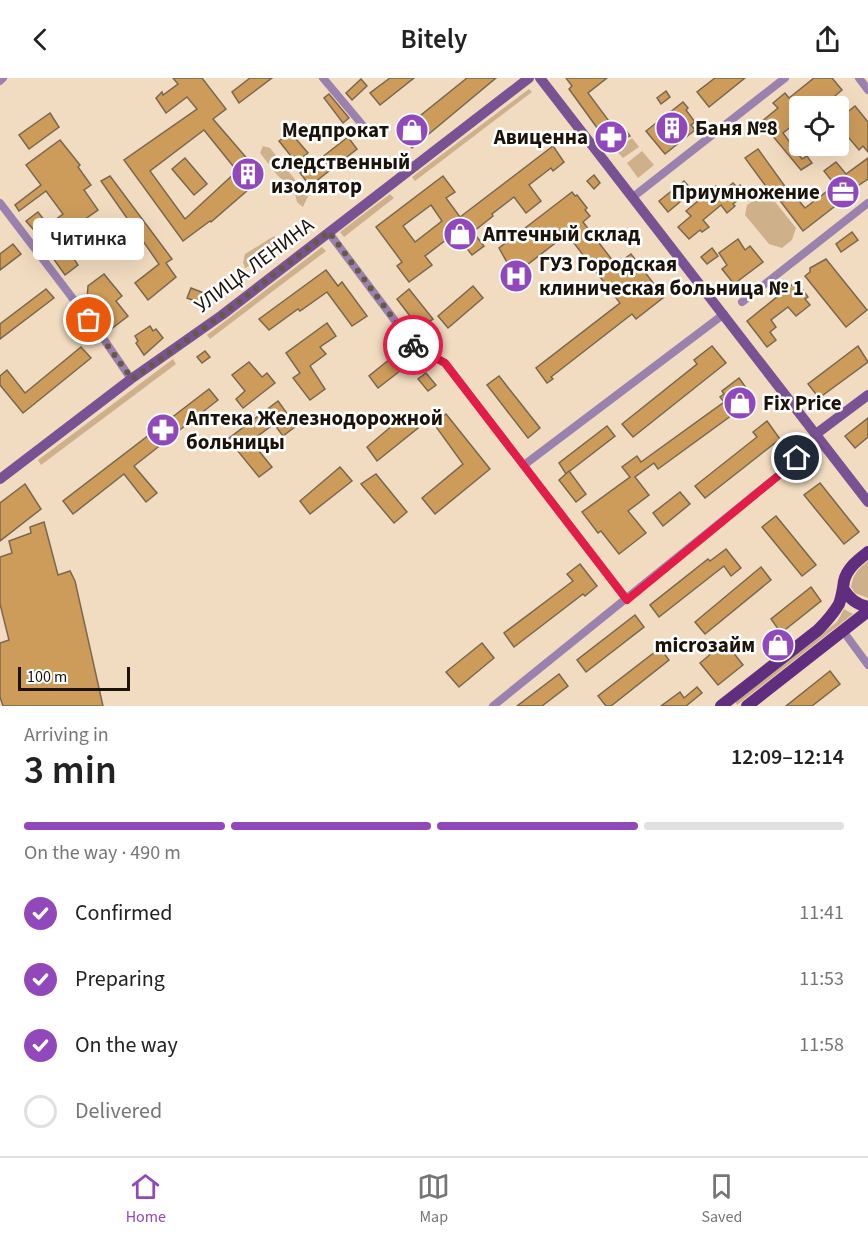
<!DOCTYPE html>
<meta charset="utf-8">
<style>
body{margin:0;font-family:"Source Sans 3",sans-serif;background:#f2f2f2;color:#222;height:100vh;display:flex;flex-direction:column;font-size:22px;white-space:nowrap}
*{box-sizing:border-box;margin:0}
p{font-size:20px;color:#767676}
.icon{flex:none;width:33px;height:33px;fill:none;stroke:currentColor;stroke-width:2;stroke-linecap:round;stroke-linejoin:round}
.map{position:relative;height:628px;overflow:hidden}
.drawer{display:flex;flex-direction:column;background:#fff;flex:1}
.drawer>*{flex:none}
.tools{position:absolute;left:789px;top:18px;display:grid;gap:12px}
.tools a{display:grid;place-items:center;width:60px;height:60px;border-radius:6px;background:#fff;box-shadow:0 6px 24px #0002;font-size:30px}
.scale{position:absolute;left:18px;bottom:15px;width:112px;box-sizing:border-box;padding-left:6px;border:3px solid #1b130a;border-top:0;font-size:16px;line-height:21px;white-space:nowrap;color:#1b130a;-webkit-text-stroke:4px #fff;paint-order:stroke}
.pin{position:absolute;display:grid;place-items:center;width:51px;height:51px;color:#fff;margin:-26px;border:3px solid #fff;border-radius:50%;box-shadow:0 2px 6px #0007}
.courier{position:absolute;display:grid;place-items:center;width:60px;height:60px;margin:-30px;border:4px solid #e11d48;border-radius:50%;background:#fff;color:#222;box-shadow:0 2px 8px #0007}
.bubble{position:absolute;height:42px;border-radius:6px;background:#fff;box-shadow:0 6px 24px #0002;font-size:20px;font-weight:600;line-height:42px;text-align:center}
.headline em{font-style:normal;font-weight:600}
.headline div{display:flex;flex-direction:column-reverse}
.headline{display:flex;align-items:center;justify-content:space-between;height:102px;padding:0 24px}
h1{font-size:39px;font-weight:600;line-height:45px}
.bar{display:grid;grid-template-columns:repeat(4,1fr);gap:9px 6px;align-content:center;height:72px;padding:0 24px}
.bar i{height:8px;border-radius:4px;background:#e0e0e0}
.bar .selected{background:#9148bb}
.bar p{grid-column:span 4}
ol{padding:0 24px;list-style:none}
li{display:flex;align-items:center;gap:18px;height:66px}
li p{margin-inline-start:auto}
li .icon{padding:6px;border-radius:50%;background:#9148bb;color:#fff;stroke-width:4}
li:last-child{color:#767676}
li i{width:33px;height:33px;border:3px solid #e0e0e0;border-radius:50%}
header{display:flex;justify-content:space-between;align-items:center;height:78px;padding:0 24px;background:#fff;font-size:27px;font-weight:600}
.tab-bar{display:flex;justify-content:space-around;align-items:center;height:84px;border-top:2px solid #e0e0e0;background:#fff;font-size:16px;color:#767676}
.tab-bar a{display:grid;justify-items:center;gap:3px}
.tab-bar .selected{color:#9148bb}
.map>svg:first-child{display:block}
.green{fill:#ceb08b}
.building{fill:#cd9c5b;stroke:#7a674f;stroke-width:1.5;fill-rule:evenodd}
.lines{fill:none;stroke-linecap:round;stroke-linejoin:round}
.street{stroke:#9b81ae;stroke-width:8}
.secondary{stroke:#795293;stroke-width:10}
.primary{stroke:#612e7f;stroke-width:12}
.done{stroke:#66594a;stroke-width:6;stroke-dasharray:0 10.8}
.route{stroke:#e11d48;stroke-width:8}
.labels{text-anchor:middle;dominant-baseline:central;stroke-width:5;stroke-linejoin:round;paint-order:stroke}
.poi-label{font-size:21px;font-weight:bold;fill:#1b130a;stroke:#fff;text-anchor:start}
.street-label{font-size:21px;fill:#1b130a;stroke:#fff}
</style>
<header><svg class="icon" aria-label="back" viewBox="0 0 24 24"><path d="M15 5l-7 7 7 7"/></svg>Bitely<svg class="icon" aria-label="share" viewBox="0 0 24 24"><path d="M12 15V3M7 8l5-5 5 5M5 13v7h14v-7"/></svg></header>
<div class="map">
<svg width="868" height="628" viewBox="0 0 868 628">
<rect width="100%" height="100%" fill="#f2dcc1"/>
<g class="green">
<path d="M529,11L532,14L415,103L412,99Z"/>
<path d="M632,60L639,69L623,80L616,72Z"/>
<path d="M263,68L270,70L308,118L303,129L297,124L295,116H290L287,112V106L278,98L260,75Z"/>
<path d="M642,73L654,87L638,100L627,85Z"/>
<path d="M390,116L394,120L344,159L340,154Z"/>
<path d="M763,116L772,120L796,150L792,162L782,170L769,166L745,137L747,127Z"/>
<path d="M274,158L277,161C274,175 257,185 245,190L243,184L245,176Z"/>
<path d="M322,169L326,173L210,261L207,257Z"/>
<path d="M173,281L176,286L41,387L38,382Z"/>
<path d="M868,483V520L855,515L851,509C853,496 858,491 868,483Z"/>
<path d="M844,531L853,536L737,627L735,623L837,544Z"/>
</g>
<g class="building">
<path d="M173,0H202L226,31L213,41L263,99L211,144L210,143L183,163L124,82L197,31L187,19L166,35L156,20L162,14L163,17L178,6ZM204,52L237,93L185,141L150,93Z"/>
<path d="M250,0H272L239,25L232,14Z"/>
<path d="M390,0H414L380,27L370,15Z"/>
<path d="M467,0H496L412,70L408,65L405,67L401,61L403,59L400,54Z"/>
<path d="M566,0H607L588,15L614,50L620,45L630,58L613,67L605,56L603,58L569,11L572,8Z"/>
<path d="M715,0H745L709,29L697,14Z"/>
<path d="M814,0H832L842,12L829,23L826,20L816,28H800V42L783,55L802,81L807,78L812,85L801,92L761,44L778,30L773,25L785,15L789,20Z"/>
<path d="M361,1L367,8L352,22L346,15Z"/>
<path d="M666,13L670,19L661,26L657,20Z"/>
<path d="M329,16L349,40L343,45L324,20Z"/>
<path d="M683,24L688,30L686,32L695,44L691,47L695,52L665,76L646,53Z"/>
<path d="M855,28L868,44V74L863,68L859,72L838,47V42Z"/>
<path d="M50,35L59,49L29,71L19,57Z"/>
<path d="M290,54L308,75L304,78L312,87L348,59L357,71L310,108L300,95L303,93L279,63Z"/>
<path d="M60,62L80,87L78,89L91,107L84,112L98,132L78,146L77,143L46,166L26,143L38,134L48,147L63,136L46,113L19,133L15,127L41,107L26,87Z"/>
<path d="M553,68L564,84L553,93L551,90L529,107L541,123L526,135L514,119L492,136L493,138L473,154L484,168L472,177L455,155L425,178L432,187L409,204L397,188L402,184L376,149L443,98L455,114L446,120L460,139ZM431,127L442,143L415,164L403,148Z"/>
<path d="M758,71L789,114L791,113L805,130L835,107L824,93L836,84L846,96L868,80V101L856,109L857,111L803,153L778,120L776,122L745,80Z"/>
<path d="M185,80L207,106L194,117L172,91Z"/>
<path d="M594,97L600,105L594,111L587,103Z"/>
<path d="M110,98L172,181L166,185L176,199L148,222L135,205L159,186L101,103Z"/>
<path d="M684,103L693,113L668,134L659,123Z"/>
<path d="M733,105L737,109L740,107L747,115L733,126L735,128L727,135L721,127L703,142L709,149L702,154L700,152L689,161L678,149L691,138L686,133L716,108L722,114Z"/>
<path d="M572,114L575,118L577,117L587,130L585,132L590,138L583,144L616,187L631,176L664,219L636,241L632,236L551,299L553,301L547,305L536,290L620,225L567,156L514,197L499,170Z"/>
<path d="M87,151L95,163L72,178L78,187L65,197L50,176Z"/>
<path d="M852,154L858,162L841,174L836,166Z"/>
<path d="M738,161L745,172L750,168L763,184L734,206L722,191L727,187L719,175Z"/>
<path d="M13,166L21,176L0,192V176Z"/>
<path d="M712,170L718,178L707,186L701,179Z"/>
<path d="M826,181L867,232L846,249L805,198L810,194V190Z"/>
<path d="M326,192L338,208L342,204L367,238L352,248L327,214L300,233L298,231L269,252L259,241Z"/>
<path d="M104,196L122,218L116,223L128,238L110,252L87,221L88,208Z"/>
<path d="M793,206L799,215L803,212L808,219L805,221L810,227L796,238L788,229L771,242L776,249L770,254L776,262L767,269L747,243Z"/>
<path d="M473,208L483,220L448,250L438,238Z"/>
<path d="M191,210L209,217L205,227L187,220Z"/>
<path d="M46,211L54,220L0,261V246Z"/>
<path d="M409,211L433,241L420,251L397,221Z"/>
<path d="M327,245L336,258L320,269L326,276L310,288L325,311L310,322L293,300L300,295L286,275Z"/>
<path d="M150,248L153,253L156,251L163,260L144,277L136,265L138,263L135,258Z"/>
<path d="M712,268L726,285L633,359L622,346L697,286L694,282Z"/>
<path d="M858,268L868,284L819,320L808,306Z"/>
<path d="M81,269L91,280L23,335L0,307V298L7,292L25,315Z"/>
<path d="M205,273L210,279L202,285L197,279Z"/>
<path d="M390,281L400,293L378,310L369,298Z"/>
<path d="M249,284L262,299L267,295L275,305L243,330L236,321L245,313L232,297Z"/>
<path d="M426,295L436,307L428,313L418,301Z"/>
<path d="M499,298L540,350L528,360L487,307Z"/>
<path d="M739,300L754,321L658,391L654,385L635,399L649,417L628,433L646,455L619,476L601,453L598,455L582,434L630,399L622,389L637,378L641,384L724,324L720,319L724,316L722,313Z"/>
<path d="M209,311L218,322L134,388L157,415L146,424L124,396L73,436L63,423Z"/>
<path d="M278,323L296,348L283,358L274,346L251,363L272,389L259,399L228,361Z"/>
<path d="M407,335L418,350L377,383L367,369Z"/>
<path d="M446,336L490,391L435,436L422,420L463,386L434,346Z"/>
<path d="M868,340V359L855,370L845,358Z"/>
<path d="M767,343L780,361L705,420L695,408L757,359L753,354Z"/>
<path d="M607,348L615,358L566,396L559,385Z"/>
<path d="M340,389L352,403L310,436L300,423Z"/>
<path d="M569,393L586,416L576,424L559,402Z"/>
<path d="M376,396L407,434L394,445L361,406Z"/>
<path d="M820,405L859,454L844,466L804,417Z"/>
<path d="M25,406L41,431L0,463V425Z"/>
<path d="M680,414L690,426L663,448L653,435Z"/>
<path d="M776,438L816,487L802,498L762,449Z"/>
<path d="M44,444L58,497L70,493L75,503L103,628H3L0,619V565L9,562L0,526V479L12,475L9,463L31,455L30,449Z"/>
<path d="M726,471L741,490L731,498L724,488L659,539L650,527L708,481L710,483Z"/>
<path d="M580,486L597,508L585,518L583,516L514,569L504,555L573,503L567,496Z"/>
<path d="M761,489L771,502L705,556L695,544Z"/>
<path d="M811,509L821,523L781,555L771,541Z"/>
<path d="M635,537L644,549L586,594L577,582Z"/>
<path d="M725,564L743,587L718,607L700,585Z"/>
<path d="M482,565L494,580L459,609L446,594Z"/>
<path d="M660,570L669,582L611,628H606L598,618Z"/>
<path d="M830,593L840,606L812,628H786Z"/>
<path d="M559,596L568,608L542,628H517Z"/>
<path d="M697,609L702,615L686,628H661L680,614L684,620Z"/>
</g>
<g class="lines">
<g class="street">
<path d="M323,0L365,50"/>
<path d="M859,0L868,12"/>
<path d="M0,3L3,0"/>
<path d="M633,119L785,0"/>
<path d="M0,125L103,260L131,301"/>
<path d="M329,155L414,268L445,285L627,522"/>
<path d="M742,224L868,125"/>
<path d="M524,387L724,236"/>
<path d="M843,553L868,587"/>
<path d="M493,628L784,393L809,367L816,356"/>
</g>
<g class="secondary">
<path d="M540,0L868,424"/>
<path d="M816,356L868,317"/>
<path d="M0,401L131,301L222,237L529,0"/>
</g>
<g class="primary">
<path d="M844,512C850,521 856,526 868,529"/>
<path d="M721,628L818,552C826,544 833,536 839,526C842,518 843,511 844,503C847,490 859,481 868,474"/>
<path d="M747,628L868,533"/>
</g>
</g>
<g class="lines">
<path class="done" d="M89,242L132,301L222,237L329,154L413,267"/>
<path class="route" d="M413,267L445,285L627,522L784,393L797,380"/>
</g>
<defs>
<g id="building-disc" transform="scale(1.725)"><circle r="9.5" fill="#9148bb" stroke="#fff"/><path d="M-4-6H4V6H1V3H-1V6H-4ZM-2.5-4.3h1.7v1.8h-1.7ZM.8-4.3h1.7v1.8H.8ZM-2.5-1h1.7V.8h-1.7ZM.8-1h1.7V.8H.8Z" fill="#fff"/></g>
<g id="shop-disc" transform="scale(1.725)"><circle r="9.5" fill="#9148bb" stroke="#fff"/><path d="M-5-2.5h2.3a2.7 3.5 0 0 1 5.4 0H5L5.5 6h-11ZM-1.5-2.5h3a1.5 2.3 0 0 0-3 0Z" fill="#fff"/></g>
<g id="pharmacy-disc" transform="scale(1.725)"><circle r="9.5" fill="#9148bb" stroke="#fff"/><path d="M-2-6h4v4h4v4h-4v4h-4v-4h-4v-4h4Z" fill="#fff"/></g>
<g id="office-disc" transform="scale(1.725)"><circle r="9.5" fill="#9148bb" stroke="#fff"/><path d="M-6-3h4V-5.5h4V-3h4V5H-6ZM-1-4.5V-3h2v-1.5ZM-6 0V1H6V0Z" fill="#fff"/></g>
<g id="hospital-disc" transform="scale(1.725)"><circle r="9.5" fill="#9148bb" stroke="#fff"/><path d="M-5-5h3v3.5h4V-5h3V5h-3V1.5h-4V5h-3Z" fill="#fff"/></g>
</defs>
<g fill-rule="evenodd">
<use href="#building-disc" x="672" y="50"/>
<use href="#shop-disc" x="412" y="52"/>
<use href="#pharmacy-disc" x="611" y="59"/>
<use href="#building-disc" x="248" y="96"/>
<use href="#office-disc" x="843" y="114"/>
<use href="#shop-disc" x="460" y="156"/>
<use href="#hospital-disc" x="516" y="198"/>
<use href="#shop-disc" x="740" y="325"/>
<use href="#pharmacy-disc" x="163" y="352"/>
<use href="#shop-disc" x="778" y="567"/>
</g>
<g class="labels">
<g class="poi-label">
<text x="695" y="50">Баня №8</text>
<text x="389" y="52" text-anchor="end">Медпрокат</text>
<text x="588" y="59" text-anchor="end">Авиценна</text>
<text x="271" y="84">следственный<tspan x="271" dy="24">изолятор</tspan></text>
<text x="820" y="114" text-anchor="end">Приумножение</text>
<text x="483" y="156">Аптечный склад</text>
<text x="539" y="186">ГУЗ Городская<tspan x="539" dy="24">клиническая больница № 1</tspan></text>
<text x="763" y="325">Fix Price</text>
<text x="186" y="340">Аптека Железнодорожной<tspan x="186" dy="24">больницы</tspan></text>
<text x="755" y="567" text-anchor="end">microзайм</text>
</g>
<g class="street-label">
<text transform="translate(254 187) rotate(-37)">УЛИЦА ЛЕНИНА</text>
</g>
</g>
</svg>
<div class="tools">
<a><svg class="icon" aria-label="locate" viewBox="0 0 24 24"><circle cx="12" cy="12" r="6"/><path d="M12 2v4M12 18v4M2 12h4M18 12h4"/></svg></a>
</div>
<div class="scale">100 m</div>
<div class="pin" style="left:89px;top:242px;background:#ea580c"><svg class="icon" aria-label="bag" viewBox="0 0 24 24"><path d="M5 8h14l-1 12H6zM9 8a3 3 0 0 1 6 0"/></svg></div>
<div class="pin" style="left:797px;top:380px;background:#1f2937"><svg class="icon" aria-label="home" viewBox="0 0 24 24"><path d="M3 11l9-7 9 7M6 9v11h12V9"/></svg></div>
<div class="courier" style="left:413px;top:267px"><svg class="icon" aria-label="bike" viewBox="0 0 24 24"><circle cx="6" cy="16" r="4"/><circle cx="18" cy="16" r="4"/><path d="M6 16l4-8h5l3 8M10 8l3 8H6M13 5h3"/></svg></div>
<div class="bubble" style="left:33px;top:140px;width:111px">Читинка</div>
</div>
<section class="drawer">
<div class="headline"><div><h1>3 min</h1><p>Arriving in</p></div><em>12:09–12:14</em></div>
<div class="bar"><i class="selected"></i><i class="selected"></i><i class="selected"></i><i></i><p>On the way · 490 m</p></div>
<ol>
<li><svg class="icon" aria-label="check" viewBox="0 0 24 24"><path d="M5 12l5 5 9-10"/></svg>Confirmed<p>11:41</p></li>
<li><svg class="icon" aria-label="check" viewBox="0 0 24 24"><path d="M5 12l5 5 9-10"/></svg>Preparing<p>11:53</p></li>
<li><svg class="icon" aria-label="check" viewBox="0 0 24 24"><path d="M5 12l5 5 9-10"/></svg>On the way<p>11:58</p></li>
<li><i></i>Delivered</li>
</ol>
</section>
<nav class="tab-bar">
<a class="selected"><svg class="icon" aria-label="home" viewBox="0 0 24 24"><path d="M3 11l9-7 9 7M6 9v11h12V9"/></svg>Home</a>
<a><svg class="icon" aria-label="map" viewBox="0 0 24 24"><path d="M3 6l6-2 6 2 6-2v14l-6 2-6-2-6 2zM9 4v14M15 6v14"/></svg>Map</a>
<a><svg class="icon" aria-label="saved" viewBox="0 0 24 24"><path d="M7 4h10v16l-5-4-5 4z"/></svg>Saved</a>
</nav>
